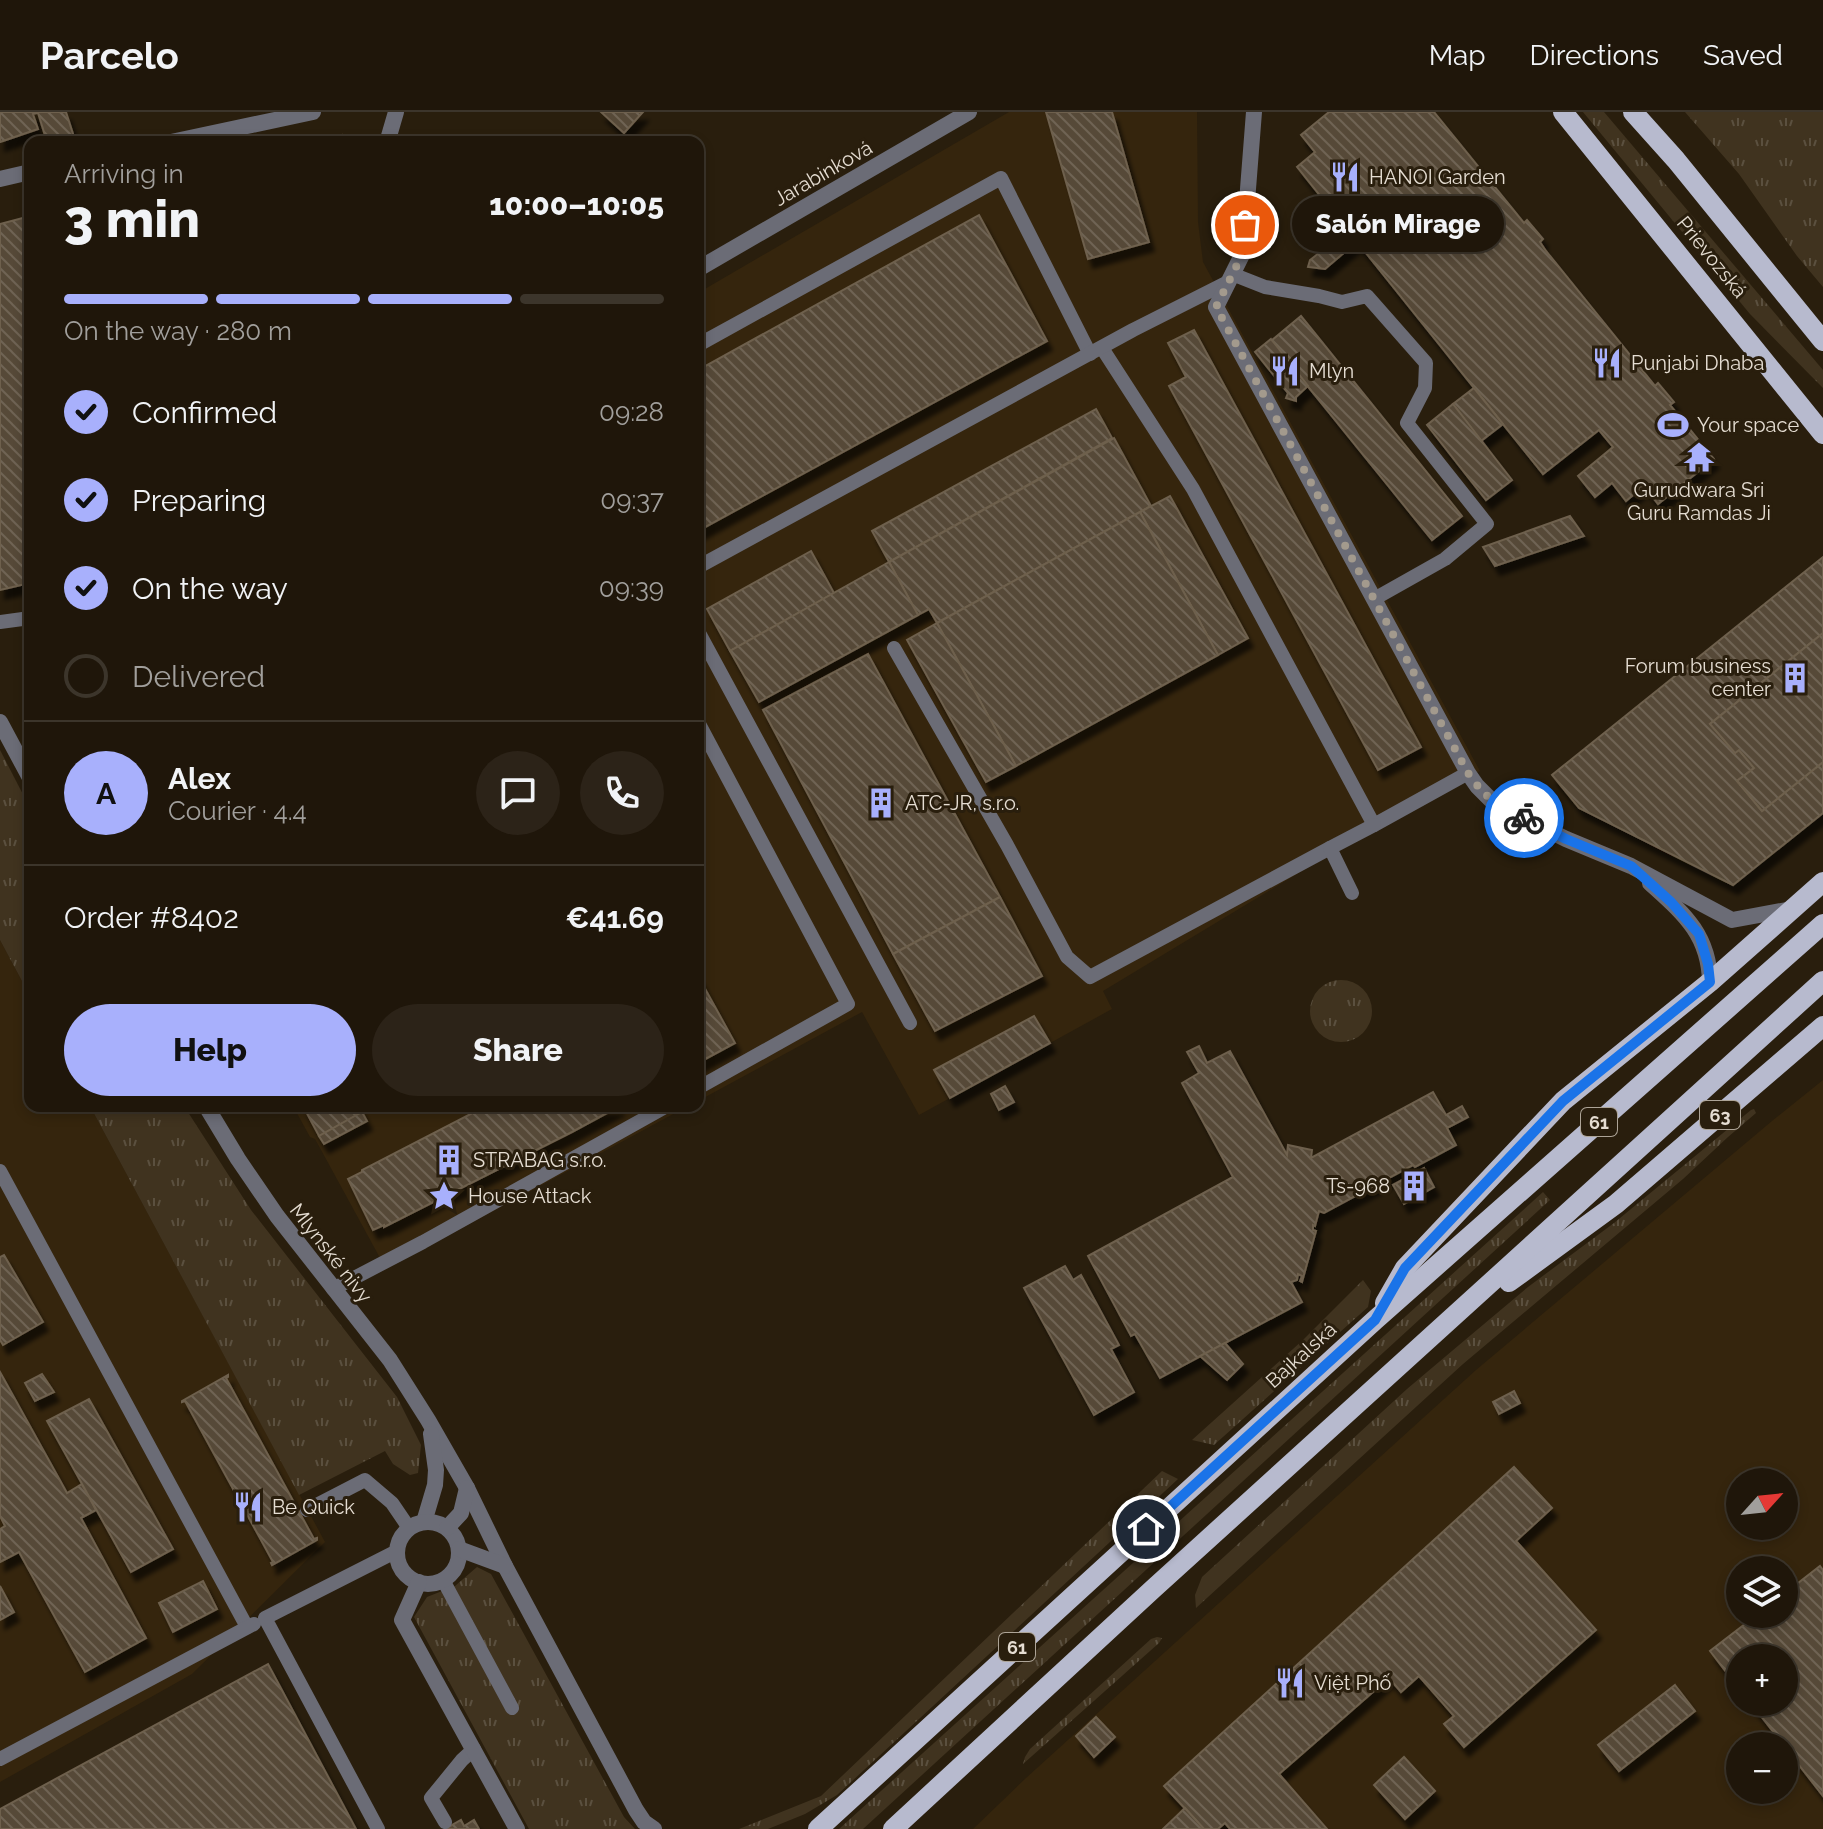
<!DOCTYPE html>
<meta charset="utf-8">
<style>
body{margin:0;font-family:Raleway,sans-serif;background:#2c2318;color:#f1f3f6;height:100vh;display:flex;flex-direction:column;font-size:30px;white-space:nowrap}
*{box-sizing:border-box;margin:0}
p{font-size:26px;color:#a19f9c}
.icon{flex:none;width:44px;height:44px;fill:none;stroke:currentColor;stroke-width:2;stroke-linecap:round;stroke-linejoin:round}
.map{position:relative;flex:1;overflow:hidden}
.panel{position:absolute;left:24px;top:24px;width:680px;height:976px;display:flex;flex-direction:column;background:#1f160a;border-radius:16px;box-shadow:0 4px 12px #0003,0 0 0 2px #3c352b}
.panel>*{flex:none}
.needle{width:52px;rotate:63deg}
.fabs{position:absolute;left:1726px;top:1356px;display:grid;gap:16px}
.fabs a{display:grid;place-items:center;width:72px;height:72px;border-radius:50%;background:#1f160a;box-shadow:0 4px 12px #0003,0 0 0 2px #3c352b;font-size:40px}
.pin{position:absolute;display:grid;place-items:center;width:68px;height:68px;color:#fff;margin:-34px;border:4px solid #fff;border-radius:50%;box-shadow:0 2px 8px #0007}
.courier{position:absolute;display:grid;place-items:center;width:80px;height:80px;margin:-40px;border:6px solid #1a73e8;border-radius:50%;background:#fff;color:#222;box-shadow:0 2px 10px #0007}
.bubble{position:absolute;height:56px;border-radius:28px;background:#1f160a;box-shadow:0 4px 12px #0003,0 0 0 2px #3c352b;font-size:26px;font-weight:800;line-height:56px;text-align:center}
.summary em{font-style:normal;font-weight:800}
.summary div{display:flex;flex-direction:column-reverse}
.summary{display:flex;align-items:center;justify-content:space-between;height:136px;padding:0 40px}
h1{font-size:52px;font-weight:800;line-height:60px}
.bar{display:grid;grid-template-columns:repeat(4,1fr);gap:12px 8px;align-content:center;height:96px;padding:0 40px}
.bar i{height:10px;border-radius:6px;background:#3c352b}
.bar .current{background:#a8b0fc}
.bar p{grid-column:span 4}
.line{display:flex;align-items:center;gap:20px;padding:0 40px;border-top:2px solid #3c352b}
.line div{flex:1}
.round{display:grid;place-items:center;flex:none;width:84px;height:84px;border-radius:42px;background:#2c2318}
ol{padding:0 40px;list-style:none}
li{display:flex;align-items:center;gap:24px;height:88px}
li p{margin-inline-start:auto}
li .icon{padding:8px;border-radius:50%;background:#a8b0fc;color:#111;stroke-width:4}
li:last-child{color:#a19f9c}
li i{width:44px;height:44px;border:4px solid #3c352b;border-radius:50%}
.action{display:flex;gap:16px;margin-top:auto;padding:16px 40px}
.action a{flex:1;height:92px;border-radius:48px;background:#a8b0fc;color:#111;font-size:32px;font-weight:800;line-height:92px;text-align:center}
.action a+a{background:#2c2318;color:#f1f3f6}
header{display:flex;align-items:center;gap:48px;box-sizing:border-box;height:112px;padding:0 40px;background:#1f160a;border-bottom:2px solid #3c352b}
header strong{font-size:38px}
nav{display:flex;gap:44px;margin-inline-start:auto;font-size:28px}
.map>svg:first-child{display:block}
.built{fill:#35250d;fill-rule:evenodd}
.grass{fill:url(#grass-tufts)}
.building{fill:url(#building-back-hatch);stroke:#6e604d;stroke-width:2;filter:url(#shadow)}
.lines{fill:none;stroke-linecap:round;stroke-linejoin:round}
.lane{stroke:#6b6c76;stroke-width:14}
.street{stroke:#6b6c76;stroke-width:16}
.primary{stroke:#b7bace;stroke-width:20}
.done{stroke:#a39a8d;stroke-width:8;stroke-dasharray:0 14.4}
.route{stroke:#1a73e8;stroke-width:10}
.labels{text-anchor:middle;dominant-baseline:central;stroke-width:6;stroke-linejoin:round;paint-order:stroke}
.shield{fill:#291e0d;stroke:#ada497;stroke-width:2}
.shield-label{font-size:18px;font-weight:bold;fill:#e5ddd2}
.street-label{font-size:20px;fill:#e5ddd2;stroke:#291e0d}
.poi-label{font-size:20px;fill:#e5ddd2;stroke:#291e0d;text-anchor:start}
</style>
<header>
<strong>Parcelo</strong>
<nav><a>Map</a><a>Directions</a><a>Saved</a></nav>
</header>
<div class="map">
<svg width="1823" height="1717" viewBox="0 0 1823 1717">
<defs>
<pattern id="grass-tufts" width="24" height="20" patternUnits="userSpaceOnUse" patternTransform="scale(2)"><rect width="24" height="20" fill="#40331f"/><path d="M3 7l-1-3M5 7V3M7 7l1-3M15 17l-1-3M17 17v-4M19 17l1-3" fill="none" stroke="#5b503f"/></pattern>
<pattern id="building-back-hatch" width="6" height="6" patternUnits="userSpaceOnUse" patternTransform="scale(2)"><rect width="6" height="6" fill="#574a38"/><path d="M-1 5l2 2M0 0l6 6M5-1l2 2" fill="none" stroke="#6f6454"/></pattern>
<filter id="shadow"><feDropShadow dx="5" dy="9" stdDeviation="2" flood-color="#0009"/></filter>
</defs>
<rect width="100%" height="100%" fill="#291e0d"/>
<g class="built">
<path d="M1009,0H1197L1198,110L1203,150L1480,659L1355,727L1103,879L1112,897L919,1003L862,900L698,989V181Z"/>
<path d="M0,828L30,884V994H90L325,1430L192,1562L0,1670Z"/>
<path d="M1823,968V1717H973L1026,1666L1476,1258L1772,1009ZM1740,1370H1784V1414H1740ZM1740,1458H1784V1502H1740ZM1740,1546H1784V1590H1740ZM1740,1634H1784V1678H1740Z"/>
<path d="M293,994H688L386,1157L326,1047L315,1027L310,1025Z"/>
</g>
<g class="grass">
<path d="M1583,0H1604L1823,258V276L1750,202Z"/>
<path d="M1685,0H1823V175L1797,144L1739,62Z"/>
<path d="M0,638L30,696V884L0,828Z"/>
<circle cx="1341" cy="899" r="31"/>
<path d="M90,994H184L251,1098L397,1285L421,1333L418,1361L410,1363L393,1352L385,1339L299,1383Z"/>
<path d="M1754,997L1756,1001L1728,1025L1683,1067L1463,1252L1196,1496L1195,1483L1202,1465L1407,1277L1465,1228L1528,1175L1614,1111L1751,998Z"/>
<path d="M1543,1080L1550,1088L863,1717H839Z"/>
<path d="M1363,1168L1371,1179L1368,1195L1214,1333L1192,1328L1303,1228Z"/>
<path d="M1162,1359L1178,1367L837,1683L805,1702L768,1717H739L821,1684Z"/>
<path d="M477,1455L491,1462L624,1705L635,1717H529L414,1505L427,1485L455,1474Z"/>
<path d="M1157,1525L1162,1526L1159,1531L1023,1652L1025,1645L1030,1637L1151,1527Z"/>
</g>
<g class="building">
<path d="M0,0H66L75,28L66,30H47L38,1L33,2L38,17L0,30Z"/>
<path d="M601,0H643L624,21Z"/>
<path d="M1046,0H1112L1149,130L1088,147Z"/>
<path d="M1329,0H1434L1524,111L1527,108L1543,127L1540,130L1546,139L1655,274L1658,271L1674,290L1670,293L1714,347L1658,392L1644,374L1626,389L1612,371L1595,385L1578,364L1613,335L1599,318L1543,362L1297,55L1315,40L1301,23Z"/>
<path d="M342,23L344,30H312Z"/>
<path d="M1330,95L1358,129L1325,157L1308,155L1310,148L1341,124L1323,100Z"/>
<path d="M979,103L1047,229L698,419V258Z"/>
<path d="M30,104V471L0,478V112Z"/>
<path d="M1301,204L1462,404L1432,428L1271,229Z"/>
<path d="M1194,218L1421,635L1378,658L1169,274L1186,265L1168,231Z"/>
<path d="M1271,227L1308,274L1296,285V289L1286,286L1288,281L1255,240Z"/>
<path d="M1474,276L1503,312L1481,329L1453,292Z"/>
<path d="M1453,292L1512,368L1486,388L1427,313Z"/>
<path d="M1096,297L1112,326L889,450L872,419Z"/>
<path d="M1114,326L1151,394L937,511L929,497L918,503L889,450Z"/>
<path d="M1170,384L1248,526L1218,543L1140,400Z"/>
<path d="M1140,400L1218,543L1016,654L937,511Z"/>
<path d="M1570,404L1584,424L1495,454L1483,435Z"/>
<path d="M811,439L834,481L730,539L707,497Z"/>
<path d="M1823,445V521L1710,612L1735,641L1739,638L1754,656L1737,669L1762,699L1823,650V701L1733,773L1579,696L1552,663Z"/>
<path d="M889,450L918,503L759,590L730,539Z"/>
<path d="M937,511L1016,654L986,670L907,528Z"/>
<path d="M1823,521V650L1762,699L1737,669L1754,656L1739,638L1735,641L1710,612Z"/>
<path d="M868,542L1000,785L893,842L763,598Z"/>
<path d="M1000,785L1042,864L935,919L893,842Z"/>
<path d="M698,864L735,931L698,951Z"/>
<path d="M1034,904L1050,931L950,986L934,958Z"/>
<path d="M1199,934L1207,951L1230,939L1287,1043L1288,1033L1312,1038L1311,1046L1433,980L1446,1003L1462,994L1468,1005L1447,1016L1456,1033L1415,1055L1413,1053L1324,1101L1319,1099L1315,1114L1313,1113V1118L1316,1119L1302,1170L1300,1169L1302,1164L1298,1162L1297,1168L1291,1170L1302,1190L1160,1266L1135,1222L1131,1224L1088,1144L1233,1065L1182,971L1199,961L1187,940Z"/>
<path d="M1005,974L1014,990L999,998L991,982Z"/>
<path d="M303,994H359L362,1000L319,1024Z"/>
<path d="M486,994H620L572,1020L384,1115V1113L373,1118L348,1067L362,1060V1058Z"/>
<path d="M362,1000L367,1009L324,1032L319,1024Z"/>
<path d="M1424,1056L1434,1075L1404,1092L1393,1073Z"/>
<path d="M4,1143L43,1210L3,1233L0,1228V1145Z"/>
<path d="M1065,1154L1073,1168L1081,1163L1119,1233L1111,1237L1134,1280L1094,1303L1024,1176Z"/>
<path d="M1225,1231L1243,1252L1227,1268L1200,1244Z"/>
<path d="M0,1260L67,1381L82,1372L96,1398L81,1406L146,1526L85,1560L19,1440L0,1450V1417L5,1414L0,1404Z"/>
<path d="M42,1262L54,1280L35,1289L25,1271Z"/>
<path d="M228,1263V1265L226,1266L314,1427L317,1426V1428L272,1453L271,1451L273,1450L185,1289L182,1290V1289Z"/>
<path d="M1514,1279L1520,1291L1499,1302L1493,1290Z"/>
<path d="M89,1287L173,1437L131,1460L47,1309Z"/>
<path d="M1514,1355L1552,1396L1516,1429L1596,1518L1464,1635L1444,1612L1454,1604L1419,1564L1401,1580L1389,1566L1279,1662L1327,1717H1230L1225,1711L1218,1717H1204L1164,1674Z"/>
<path d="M1820,1454L1823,1458V1684L1750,1590H1784V1546H1740V1578L1710,1539L1758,1502H1784V1482Z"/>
<path d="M203,1469L217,1497L173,1520L159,1491Z"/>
<path d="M0,1474L14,1500L0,1508Z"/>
<path d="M268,1552L356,1717H0V1697Z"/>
<path d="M1675,1573L1695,1599L1619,1659L1598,1633Z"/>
<path d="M1096,1605L1115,1625L1094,1645L1076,1624Z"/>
<path d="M1404,1645L1435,1679L1405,1707L1374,1673Z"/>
<path d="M1185,1696L1204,1717H1163Z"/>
<path d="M461,1708L464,1714L474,1708L479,1717H445Z"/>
</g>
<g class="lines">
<g class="lane">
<path d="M1232,162L1265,175L1319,184L1342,190L1367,184L1426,251L1425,276L1407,311L1487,412L1445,447L1374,487"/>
<path d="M698,233L1001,66L1090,242"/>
<path d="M1102,236L1193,377L1374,713L1468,661"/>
<path d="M698,455L1133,218L1228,170"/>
<path d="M0,510L30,506"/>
<path d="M698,519L910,911"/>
<path d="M894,536L1007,733L1067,845L1090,865L1330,736"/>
<path d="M698,610L848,892L698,976"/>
<path d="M1352,781L1330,736L1374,713"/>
<path d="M0,1059L247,1515"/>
<path d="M333,1177L423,1130L667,994"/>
<path d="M307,1398L365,1368L392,1391L409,1416"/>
<path d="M443,1468L512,1596"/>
<path d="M0,1647L254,1512"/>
<path d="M445,1710L431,1686L462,1648L474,1637"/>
<path d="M378,1717L265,1506L397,1439"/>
</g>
<g class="street">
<path d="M1254,0L1243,141L1216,195L1468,661L1477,674L1495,692L1566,727L1631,754L1732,808L1792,797"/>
<path d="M171,30L313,0"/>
<path d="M390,30L389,24L396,0"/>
<path d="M0,67L30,60"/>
<path d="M698,157L969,0"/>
<path d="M0,610L30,666"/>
<path d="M1650,771C1683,801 1709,822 1710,870"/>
<path d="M206,994L238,1047L277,1104L390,1248L428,1308L467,1376L505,1454L636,1698L644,1710L654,1717"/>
<path d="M424,1410L435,1373L436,1358L431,1322"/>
<circle cx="428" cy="1441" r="31"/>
<path d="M447,1416L461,1401L467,1376"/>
<path d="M459,1437L505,1454"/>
<path d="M419,1470L402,1508L517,1717"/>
</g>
<g class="primary">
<path d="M1563,0L1823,322"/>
<path d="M1633,0L1676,48L1823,229"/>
<path d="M1509,1170L1616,1092L1823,914"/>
<path d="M1385,1191L1405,1156L1563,989L1710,870L1823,770"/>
<path d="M818,1717L1375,1208L1823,812"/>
<path d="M893,1717L1153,1477L1823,869"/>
</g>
</g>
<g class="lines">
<path class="done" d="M1245,113L1243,141L1216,195L1468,661C1486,687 1497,693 1524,706"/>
<path class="route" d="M1146,1417L1375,1208L1405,1156L1563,989L1710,870L1708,852L1699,822L1671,790L1631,754L1566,727L1524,706"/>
</g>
<defs>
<g id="restaurant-bare" transform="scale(2.4)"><path d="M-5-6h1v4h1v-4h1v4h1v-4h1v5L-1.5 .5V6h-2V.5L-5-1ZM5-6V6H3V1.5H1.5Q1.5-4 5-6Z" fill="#a8b0fc" stroke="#291e0d" stroke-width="2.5" paint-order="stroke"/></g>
<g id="stadium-bare" transform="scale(2.4)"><path d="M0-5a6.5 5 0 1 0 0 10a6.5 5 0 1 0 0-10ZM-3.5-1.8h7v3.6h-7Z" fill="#a8b0fc" stroke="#291e0d" stroke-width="2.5" paint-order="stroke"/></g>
<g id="temple-bare" transform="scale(2.4)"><path d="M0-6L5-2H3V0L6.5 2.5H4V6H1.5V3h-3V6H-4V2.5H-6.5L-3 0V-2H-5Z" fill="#a8b0fc" stroke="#291e0d" stroke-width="2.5" paint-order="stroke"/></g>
<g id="building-bare" transform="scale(2.4)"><path d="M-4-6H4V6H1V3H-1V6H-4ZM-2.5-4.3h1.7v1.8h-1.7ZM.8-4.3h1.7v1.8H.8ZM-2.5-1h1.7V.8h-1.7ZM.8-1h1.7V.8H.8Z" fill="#a8b0fc" stroke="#291e0d" stroke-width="2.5" paint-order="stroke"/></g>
<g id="sight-bare" transform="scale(2.4)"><path d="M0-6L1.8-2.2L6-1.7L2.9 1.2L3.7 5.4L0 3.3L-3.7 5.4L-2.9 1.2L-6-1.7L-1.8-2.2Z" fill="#a8b0fc" stroke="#291e0d" stroke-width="2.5" paint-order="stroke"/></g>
</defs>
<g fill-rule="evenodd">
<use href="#restaurant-bare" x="1345" y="65"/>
<use href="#restaurant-bare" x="1607" y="251"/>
<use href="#restaurant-bare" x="1285" y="259"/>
<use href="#stadium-bare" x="1673" y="313"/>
<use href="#temple-bare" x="1699" y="345"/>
<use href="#building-bare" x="1795" y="566"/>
<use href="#building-bare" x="881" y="691"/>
<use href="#building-bare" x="449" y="1048"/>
<use href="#building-bare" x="1414" y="1074"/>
<use href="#sight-bare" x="444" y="1084"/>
<use href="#restaurant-bare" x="248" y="1395"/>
<use href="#restaurant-bare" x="1290" y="1571"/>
</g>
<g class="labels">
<g class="shield">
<rect x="1700" y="989" width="40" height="28" rx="6"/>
<rect x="1581" y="996" width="36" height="28" rx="6"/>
<rect x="999" y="1521" width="36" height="28" rx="6"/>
</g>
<g class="shield-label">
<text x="1720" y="1003">63</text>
<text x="1599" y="1010">61</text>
<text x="1017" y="1535">61</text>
</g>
<g class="street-label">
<text transform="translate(823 61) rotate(-30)">Jarabinková</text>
<text transform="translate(1712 145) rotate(51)">Prievozská</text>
<text transform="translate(331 1141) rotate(52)">Mlynské nivy</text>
<text transform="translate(1301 1243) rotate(-42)">Bajkalská</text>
</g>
<g class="poi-label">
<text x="1369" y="65">HANOI Garden</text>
<text x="1631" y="251">Punjabi Dhaba</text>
<text x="1309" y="259">Mlyn</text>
<text x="1697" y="313">Your space</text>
<text x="1699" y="378" text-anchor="middle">Gurudwara Sri<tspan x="1699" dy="23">Guru Ramdas Ji</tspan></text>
<text x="1771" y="554" text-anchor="end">Forum business<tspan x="1771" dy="23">center</tspan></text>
<text x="905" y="691">ATC-JR, s.r.o.</text>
<text x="473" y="1048">STRABAG s.r.o.</text>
<text x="1390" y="1074" text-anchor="end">Ts-968</text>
<text x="468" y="1084">House Attack</text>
<text x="272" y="1395">Be Quick</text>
<text x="1314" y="1571">Việt Phố</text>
</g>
</g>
</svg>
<div class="fabs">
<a><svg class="needle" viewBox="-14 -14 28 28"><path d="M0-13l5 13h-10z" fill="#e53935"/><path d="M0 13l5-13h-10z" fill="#a19f9c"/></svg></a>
<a><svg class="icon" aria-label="layers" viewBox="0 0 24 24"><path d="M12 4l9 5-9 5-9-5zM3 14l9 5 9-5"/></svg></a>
<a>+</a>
<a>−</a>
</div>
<div class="pin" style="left:1245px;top:113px;background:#ea580c"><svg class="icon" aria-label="bag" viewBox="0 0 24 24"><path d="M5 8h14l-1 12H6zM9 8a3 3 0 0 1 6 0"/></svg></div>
<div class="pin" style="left:1146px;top:1417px;background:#1f2937"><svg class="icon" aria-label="home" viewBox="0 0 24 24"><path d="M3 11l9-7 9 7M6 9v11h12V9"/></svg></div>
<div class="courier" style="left:1524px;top:706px"><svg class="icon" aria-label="bike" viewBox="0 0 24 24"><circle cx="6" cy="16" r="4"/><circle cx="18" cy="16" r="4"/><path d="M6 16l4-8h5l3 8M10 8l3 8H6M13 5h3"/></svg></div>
<div class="bubble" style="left:1292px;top:84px;width:212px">Salón Mirage</div>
<section class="panel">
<div class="summary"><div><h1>3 min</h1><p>Arriving in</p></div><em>10:00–10:05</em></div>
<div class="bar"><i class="current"></i><i class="current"></i><i class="current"></i><i></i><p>On the way · 280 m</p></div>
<ol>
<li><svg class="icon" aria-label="check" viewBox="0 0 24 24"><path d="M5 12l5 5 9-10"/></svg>Confirmed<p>09:28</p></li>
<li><svg class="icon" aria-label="check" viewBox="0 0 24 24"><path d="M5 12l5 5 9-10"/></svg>Preparing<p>09:37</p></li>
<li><svg class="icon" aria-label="check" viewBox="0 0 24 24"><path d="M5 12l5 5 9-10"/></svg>On the way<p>09:39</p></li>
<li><i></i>Delivered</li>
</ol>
<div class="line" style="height:144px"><b class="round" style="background:#a8b0fc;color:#111">A</b><div><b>Alex</b><p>Courier · 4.4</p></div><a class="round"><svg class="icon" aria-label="chat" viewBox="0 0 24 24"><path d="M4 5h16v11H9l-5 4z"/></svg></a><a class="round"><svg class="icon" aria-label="phone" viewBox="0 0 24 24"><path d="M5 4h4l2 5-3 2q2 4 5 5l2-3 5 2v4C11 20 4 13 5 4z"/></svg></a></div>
<div class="line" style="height:104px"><div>Order #8402</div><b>€41.69</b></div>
<div class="action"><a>Help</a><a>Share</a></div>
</section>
</div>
